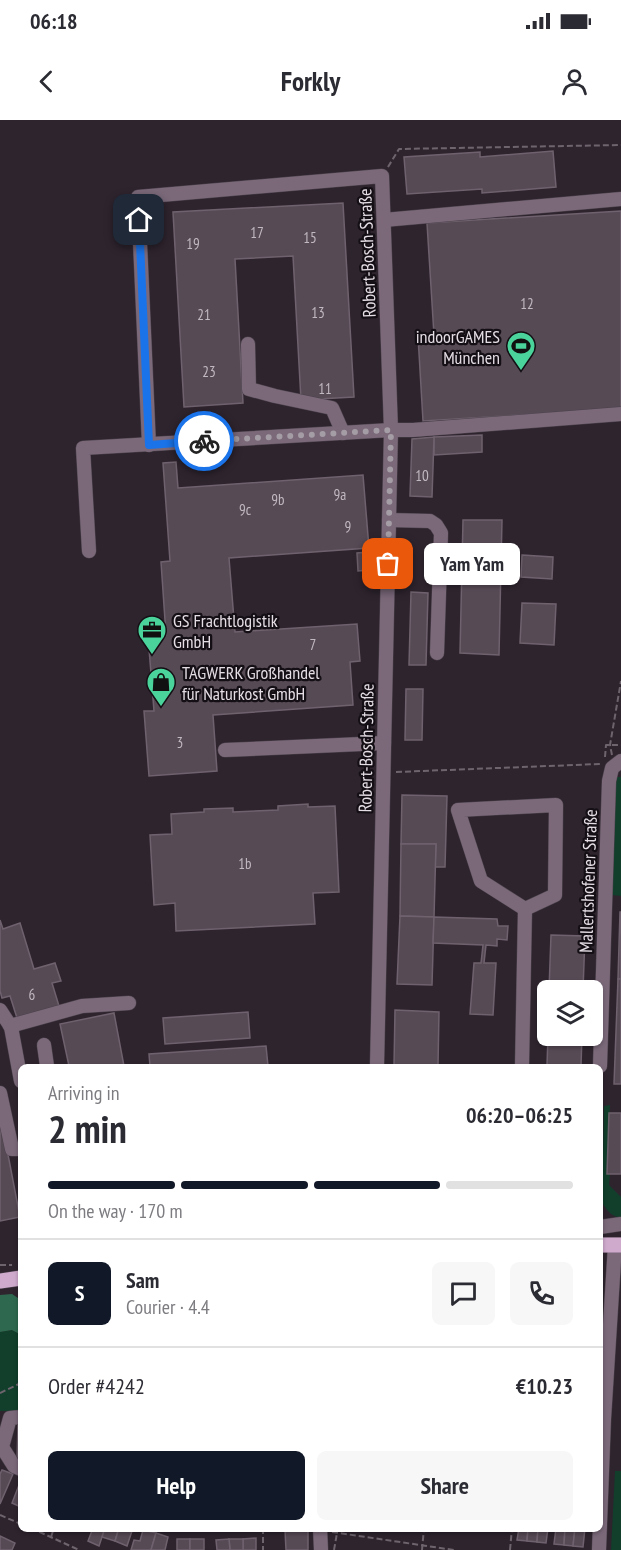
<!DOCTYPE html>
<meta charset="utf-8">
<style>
body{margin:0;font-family:"PT Sans Narrow",sans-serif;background:#f7f7f7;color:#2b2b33;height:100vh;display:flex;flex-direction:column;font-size:22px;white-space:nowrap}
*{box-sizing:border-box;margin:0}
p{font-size:20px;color:#7c7c81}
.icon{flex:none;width:33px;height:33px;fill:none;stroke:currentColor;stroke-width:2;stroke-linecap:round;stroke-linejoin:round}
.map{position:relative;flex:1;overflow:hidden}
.drawer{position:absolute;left:18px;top:944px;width:585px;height:468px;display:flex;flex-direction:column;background:#fff;border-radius:9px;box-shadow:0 2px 4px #0004}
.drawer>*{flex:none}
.tools{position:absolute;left:537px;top:860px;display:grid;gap:12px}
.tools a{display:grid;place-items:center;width:66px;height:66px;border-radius:9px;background:#fff;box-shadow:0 2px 4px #0004;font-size:30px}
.pin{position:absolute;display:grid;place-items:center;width:51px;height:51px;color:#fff;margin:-26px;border-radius:12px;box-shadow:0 3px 9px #0006}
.courier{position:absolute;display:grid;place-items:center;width:60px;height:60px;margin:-30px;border:4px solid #1a73e8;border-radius:50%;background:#fff;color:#222;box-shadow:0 2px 8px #0007}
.bubble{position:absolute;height:42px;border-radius:9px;background:#fff;box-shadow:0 2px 4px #0004;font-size:20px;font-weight:700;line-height:42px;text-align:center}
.summary em{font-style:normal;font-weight:700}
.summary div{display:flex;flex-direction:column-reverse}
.summary{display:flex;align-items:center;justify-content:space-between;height:102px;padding:0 30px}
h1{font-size:39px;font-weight:700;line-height:45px}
.bar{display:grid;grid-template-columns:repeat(4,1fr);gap:9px 6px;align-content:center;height:72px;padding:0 30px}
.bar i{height:8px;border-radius:4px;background:#e1e1e2}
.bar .current{background:#111827}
.bar p{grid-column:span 4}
.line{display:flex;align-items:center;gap:15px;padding:0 30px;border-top:2px solid #e1e1e2}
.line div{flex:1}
.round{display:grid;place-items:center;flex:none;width:63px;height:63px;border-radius:9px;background:#f7f7f7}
.action{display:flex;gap:12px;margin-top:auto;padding:12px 30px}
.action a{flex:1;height:69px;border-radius:9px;background:#111827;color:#fff;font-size:24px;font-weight:700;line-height:69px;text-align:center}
.action a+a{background:#f7f7f7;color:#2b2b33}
.status{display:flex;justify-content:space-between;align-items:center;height:42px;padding:0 30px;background:#fff;direction:ltr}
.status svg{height:16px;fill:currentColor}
header{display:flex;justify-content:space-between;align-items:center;height:78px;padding:0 30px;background:#fff;font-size:27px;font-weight:700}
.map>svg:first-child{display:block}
.green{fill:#113f2c}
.forest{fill:#2e694f}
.building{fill:#564a55;stroke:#6f626e;stroke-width:1.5}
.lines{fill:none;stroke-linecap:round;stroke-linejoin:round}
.minor-casing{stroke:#4b424b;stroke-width:15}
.major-casing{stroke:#4b424b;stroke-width:16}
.path{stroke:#6d646d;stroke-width:2;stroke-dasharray:6 3;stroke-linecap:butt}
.minor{stroke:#7b697a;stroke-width:14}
.major{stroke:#cfaacd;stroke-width:15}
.done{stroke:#a59da5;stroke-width:6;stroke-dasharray:0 10.8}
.route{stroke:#1a73e8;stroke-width:8}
.labels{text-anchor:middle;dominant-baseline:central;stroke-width:4.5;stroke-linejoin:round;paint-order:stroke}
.number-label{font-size:15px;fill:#c1b9c1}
.street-label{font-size:18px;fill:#e5dee5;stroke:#140f14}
.poi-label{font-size:18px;fill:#e5dee5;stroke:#140f14;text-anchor:start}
</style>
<div class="status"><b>06:18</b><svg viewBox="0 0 49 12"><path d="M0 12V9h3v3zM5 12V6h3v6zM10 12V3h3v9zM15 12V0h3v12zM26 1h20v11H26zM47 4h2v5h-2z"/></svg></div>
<header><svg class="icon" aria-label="back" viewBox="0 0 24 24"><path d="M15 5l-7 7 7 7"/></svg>Forkly<svg class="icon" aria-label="person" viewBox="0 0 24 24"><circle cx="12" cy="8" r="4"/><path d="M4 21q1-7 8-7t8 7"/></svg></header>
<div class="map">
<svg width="621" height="1430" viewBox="0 0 621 1430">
<rect width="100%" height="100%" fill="#2e242e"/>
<g class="green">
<path d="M616,657H621V776L612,775Z"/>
<path d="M610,985L607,1053L610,1054L609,1065L621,1077V1098C611,1096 606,1090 602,1082L604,986Z"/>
<path d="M12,1210L21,1215V1291H0V1212Z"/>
<path d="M615,1351H621V1430H611Z"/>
</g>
<path class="forest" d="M12,1174L21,1180V1215L12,1210L0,1212V1175Z"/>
<g class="building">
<path d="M553,31L556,67L482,73V69L407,74L404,37L480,32V37Z"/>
<path d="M343,83L354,277L301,280L293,136L235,139L243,283L184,287L173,92Z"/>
<path d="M621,91V289L423,301L418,216L434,215L427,103Z"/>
<path d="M482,315V332L434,335V317Z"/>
<path d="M434,317L432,377L410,376L412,319Z"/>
<path d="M176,342L178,368L363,355L369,428L229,438L235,512L357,504L360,541L350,542L353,585L213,595L217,651L149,656L144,591H154L148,516L166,515L161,442L170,441L163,343Z"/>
<path d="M463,400H502L499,535L460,533Z"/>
<path d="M368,432L369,450L358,451L357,433Z"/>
<path d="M522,435L553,437L552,459L521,457Z"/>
<path d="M411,472L428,473L426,545H409Z"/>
<path d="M522,483L556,484L554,525L520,523Z"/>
<path d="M406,569H423L422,620H405Z"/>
<path d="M402,675L447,676L445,747H435L436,724H401Z"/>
<path d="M308,684V687L335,686L339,772L313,773L315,804L176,811L175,783L154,785L150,715L172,714L171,694L204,692V689L233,688V692L278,690V686Z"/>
<path d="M401,724H436L434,797L400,796Z"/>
<path d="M620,792H621V859H618Z"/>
<path d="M400,796L434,797L432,865L397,864Z"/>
<path d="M434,797L497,799L498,806H508L507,820L497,819V826L486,825L484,843H496L493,895L470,894L474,843H481L483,825L433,823Z"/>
<path d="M0,800L3,809L20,803L34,849L55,843L61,861L52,863L59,886L17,898L10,876L2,878L0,871Z"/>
<path d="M551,815L585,816L583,870H549Z"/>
<path d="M618,859H621V964H614Z"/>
<path d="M395,890L439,892L438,946H394Z"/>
<path d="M248,892L250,918L165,924L163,898Z"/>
<path d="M114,893L124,946H69L60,904Z"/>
<path d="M548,915H582L581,946H547Z"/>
<path d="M266,926L268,946H150L149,934Z"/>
<path d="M0,993L20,1097L0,1101Z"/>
<path d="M609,993H621V1054H607Z"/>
<path d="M18,1304H21V1342H17Z"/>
<path d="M2,1350L13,1354L0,1384V1354Z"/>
<path d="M19,1365L21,1366V1387L12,1383Z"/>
<path d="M93,1408H105L99,1426L88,1421Z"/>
<path d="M105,1408H119L115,1421L102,1417Z"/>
<path d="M119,1408H133L127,1426L115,1421Z"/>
<path d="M519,1408H528L527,1421L517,1420Z"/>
<path d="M528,1408H538L537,1422L527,1421Z"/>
<path d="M538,1408H548L546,1423L537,1422Z"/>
<path d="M556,1408H565L564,1425L554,1424Z"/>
<path d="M565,1408H575L573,1426L564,1425Z"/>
<path d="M575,1408H585L583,1427L573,1426Z"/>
<path d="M143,1410L156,1413L151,1430H131L134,1420L140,1421Z"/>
<path d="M285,1410H308V1430H286Z"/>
<path d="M156,1413L168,1417L165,1430H151Z"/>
<path d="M0,1416L15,1423L12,1430H0Z"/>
<path d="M256,1418V1430H243V1419Z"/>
<rect x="177" y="1419" width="13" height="11"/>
<rect x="190" y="1419" width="14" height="11"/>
<path d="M229,1419H243V1430H230Z"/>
<path d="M229,1419L230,1430H217L216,1420Z"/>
</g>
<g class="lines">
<g class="minor-casing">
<g id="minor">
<path d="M384,100L621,79"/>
<path d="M248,224L249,269L275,276L332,288L343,313"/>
<path d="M149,325L138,77L382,56L391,310L377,946"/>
<path d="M389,400L430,401L436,405L441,413L437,533"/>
<path d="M89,431L83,328L391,310H413L621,294"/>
<path d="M225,630L384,623"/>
<path d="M556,685L555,775L525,789L481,761L458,690Z"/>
<path d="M0,890L11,907L21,961"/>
<path d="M10,906L82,886L129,883"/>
<path d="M44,925L47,946"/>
<path d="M522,946L525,789"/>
<path d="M600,946L609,661L612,648L621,641"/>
<path d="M0,973L12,1029H21"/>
<path d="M600,1107L621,1104"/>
<path d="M21,1297L10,1298L2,1327L14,1346L21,1349"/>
<path d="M320,1408L321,1430"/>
<path d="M599,1430L604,1299L615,1125"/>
</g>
</g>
<g class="major-casing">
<g id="major">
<path d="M600,1125H621"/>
<path d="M0,1161L21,1158"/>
</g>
</g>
<g class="path">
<path d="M388,47L399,29L621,25"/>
<path d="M612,635L610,625L621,561"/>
<path d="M605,637L606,625H621"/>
<path d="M396,652L600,644"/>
<path d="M0,1145H12"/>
<path d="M0,1273L21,1263"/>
<path d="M0,1395L21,1404"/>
<path d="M31,1408L79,1430"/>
<path d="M263,1408V1430"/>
<path d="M332,1412L454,1430"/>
<path d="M51,1417L54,1408"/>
<path d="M334,1430L337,1413"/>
<path d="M422,1430L424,1408"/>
<path d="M510,1430L512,1408"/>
</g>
<use href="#minor" class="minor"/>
<use href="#major" class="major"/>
</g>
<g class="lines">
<path class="done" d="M204,321L391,310L388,444"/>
<path class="route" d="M139,100L149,325L204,321"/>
</g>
<defs>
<g id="stadium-pin" transform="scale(1.5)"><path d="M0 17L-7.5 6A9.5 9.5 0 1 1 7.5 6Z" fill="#4ad49c" stroke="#140f14"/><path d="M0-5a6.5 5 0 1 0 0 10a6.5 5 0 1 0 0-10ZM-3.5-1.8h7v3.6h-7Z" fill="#111"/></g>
<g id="office-pin" transform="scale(1.5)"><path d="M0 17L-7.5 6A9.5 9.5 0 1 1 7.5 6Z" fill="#4ad49c" stroke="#140f14"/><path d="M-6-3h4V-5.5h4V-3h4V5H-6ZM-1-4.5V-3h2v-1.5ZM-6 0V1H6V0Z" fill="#111"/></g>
<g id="shop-pin" transform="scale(1.5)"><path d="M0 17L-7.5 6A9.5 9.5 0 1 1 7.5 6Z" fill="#4ad49c" stroke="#140f14"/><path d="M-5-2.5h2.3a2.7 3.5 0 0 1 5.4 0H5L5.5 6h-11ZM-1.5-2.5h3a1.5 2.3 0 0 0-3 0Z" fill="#111"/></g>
</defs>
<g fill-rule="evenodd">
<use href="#stadium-pin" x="521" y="226"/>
<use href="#office-pin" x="152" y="510"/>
<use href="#shop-pin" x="161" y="562"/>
</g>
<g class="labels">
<g class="number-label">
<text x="257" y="112">17</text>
<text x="310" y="117">15</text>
<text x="193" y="123">19</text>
<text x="527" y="183">12</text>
<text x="318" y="192">13</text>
<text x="204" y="194">21</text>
<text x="209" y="251">23</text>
<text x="325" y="268">11</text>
<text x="422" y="355">10</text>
<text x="340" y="374">9a</text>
<text x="278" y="379">9b</text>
<text x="245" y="389">9c</text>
<text x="348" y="406">9</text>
<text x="313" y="524">7</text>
<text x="180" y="622">3</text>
<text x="245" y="743">1b</text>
<text x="32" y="874">6</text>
</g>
<g class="street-label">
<text transform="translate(367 133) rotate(-92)">Robert-Bosch-Straße</text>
<text transform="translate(366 628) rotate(-89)">Robert-Bosch-Straße</text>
<text transform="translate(588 761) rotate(-88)">Mallertshofener Straße</text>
</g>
<g class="poi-label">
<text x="500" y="216" text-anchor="end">indoorGAMES<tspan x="500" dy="21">München</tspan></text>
<text x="173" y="500">GS Frachtlogistik<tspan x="173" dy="21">GmbH</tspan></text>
<text x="182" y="552">TAGWERK Großhandel<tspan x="182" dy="21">für Naturkost GmbH</tspan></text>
</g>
</g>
</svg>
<div class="tools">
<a><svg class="icon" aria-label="layers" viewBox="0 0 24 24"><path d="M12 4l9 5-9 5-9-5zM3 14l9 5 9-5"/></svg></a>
</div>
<div class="pin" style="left:388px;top:444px;background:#ea580c"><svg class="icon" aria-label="bag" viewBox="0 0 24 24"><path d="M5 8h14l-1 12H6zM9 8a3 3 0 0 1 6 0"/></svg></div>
<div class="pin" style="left:139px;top:100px;background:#1f2937"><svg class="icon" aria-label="home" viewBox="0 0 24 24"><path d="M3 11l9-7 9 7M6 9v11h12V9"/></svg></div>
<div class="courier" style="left:204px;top:321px"><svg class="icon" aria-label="bike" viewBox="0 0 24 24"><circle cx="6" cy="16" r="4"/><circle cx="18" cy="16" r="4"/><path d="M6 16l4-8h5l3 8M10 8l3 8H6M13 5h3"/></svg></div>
<div class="bubble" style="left:424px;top:423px;width:96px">Yam Yam</div>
<section class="drawer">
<div class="summary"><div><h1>2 min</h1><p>Arriving in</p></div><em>06:20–06:25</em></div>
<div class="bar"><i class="current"></i><i class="current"></i><i class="current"></i><i></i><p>On the way · 170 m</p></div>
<div class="line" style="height:108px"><b class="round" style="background:#111827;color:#fff">S</b><div><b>Sam</b><p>Courier · 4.4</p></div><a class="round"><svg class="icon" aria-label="chat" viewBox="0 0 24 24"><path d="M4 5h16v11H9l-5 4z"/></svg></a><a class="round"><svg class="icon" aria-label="phone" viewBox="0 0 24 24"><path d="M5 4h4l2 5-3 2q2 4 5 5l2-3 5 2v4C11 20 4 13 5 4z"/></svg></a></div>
<div class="line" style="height:78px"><div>Order #4242</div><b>€10.23</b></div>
<div class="action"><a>Help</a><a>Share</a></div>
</section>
</div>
